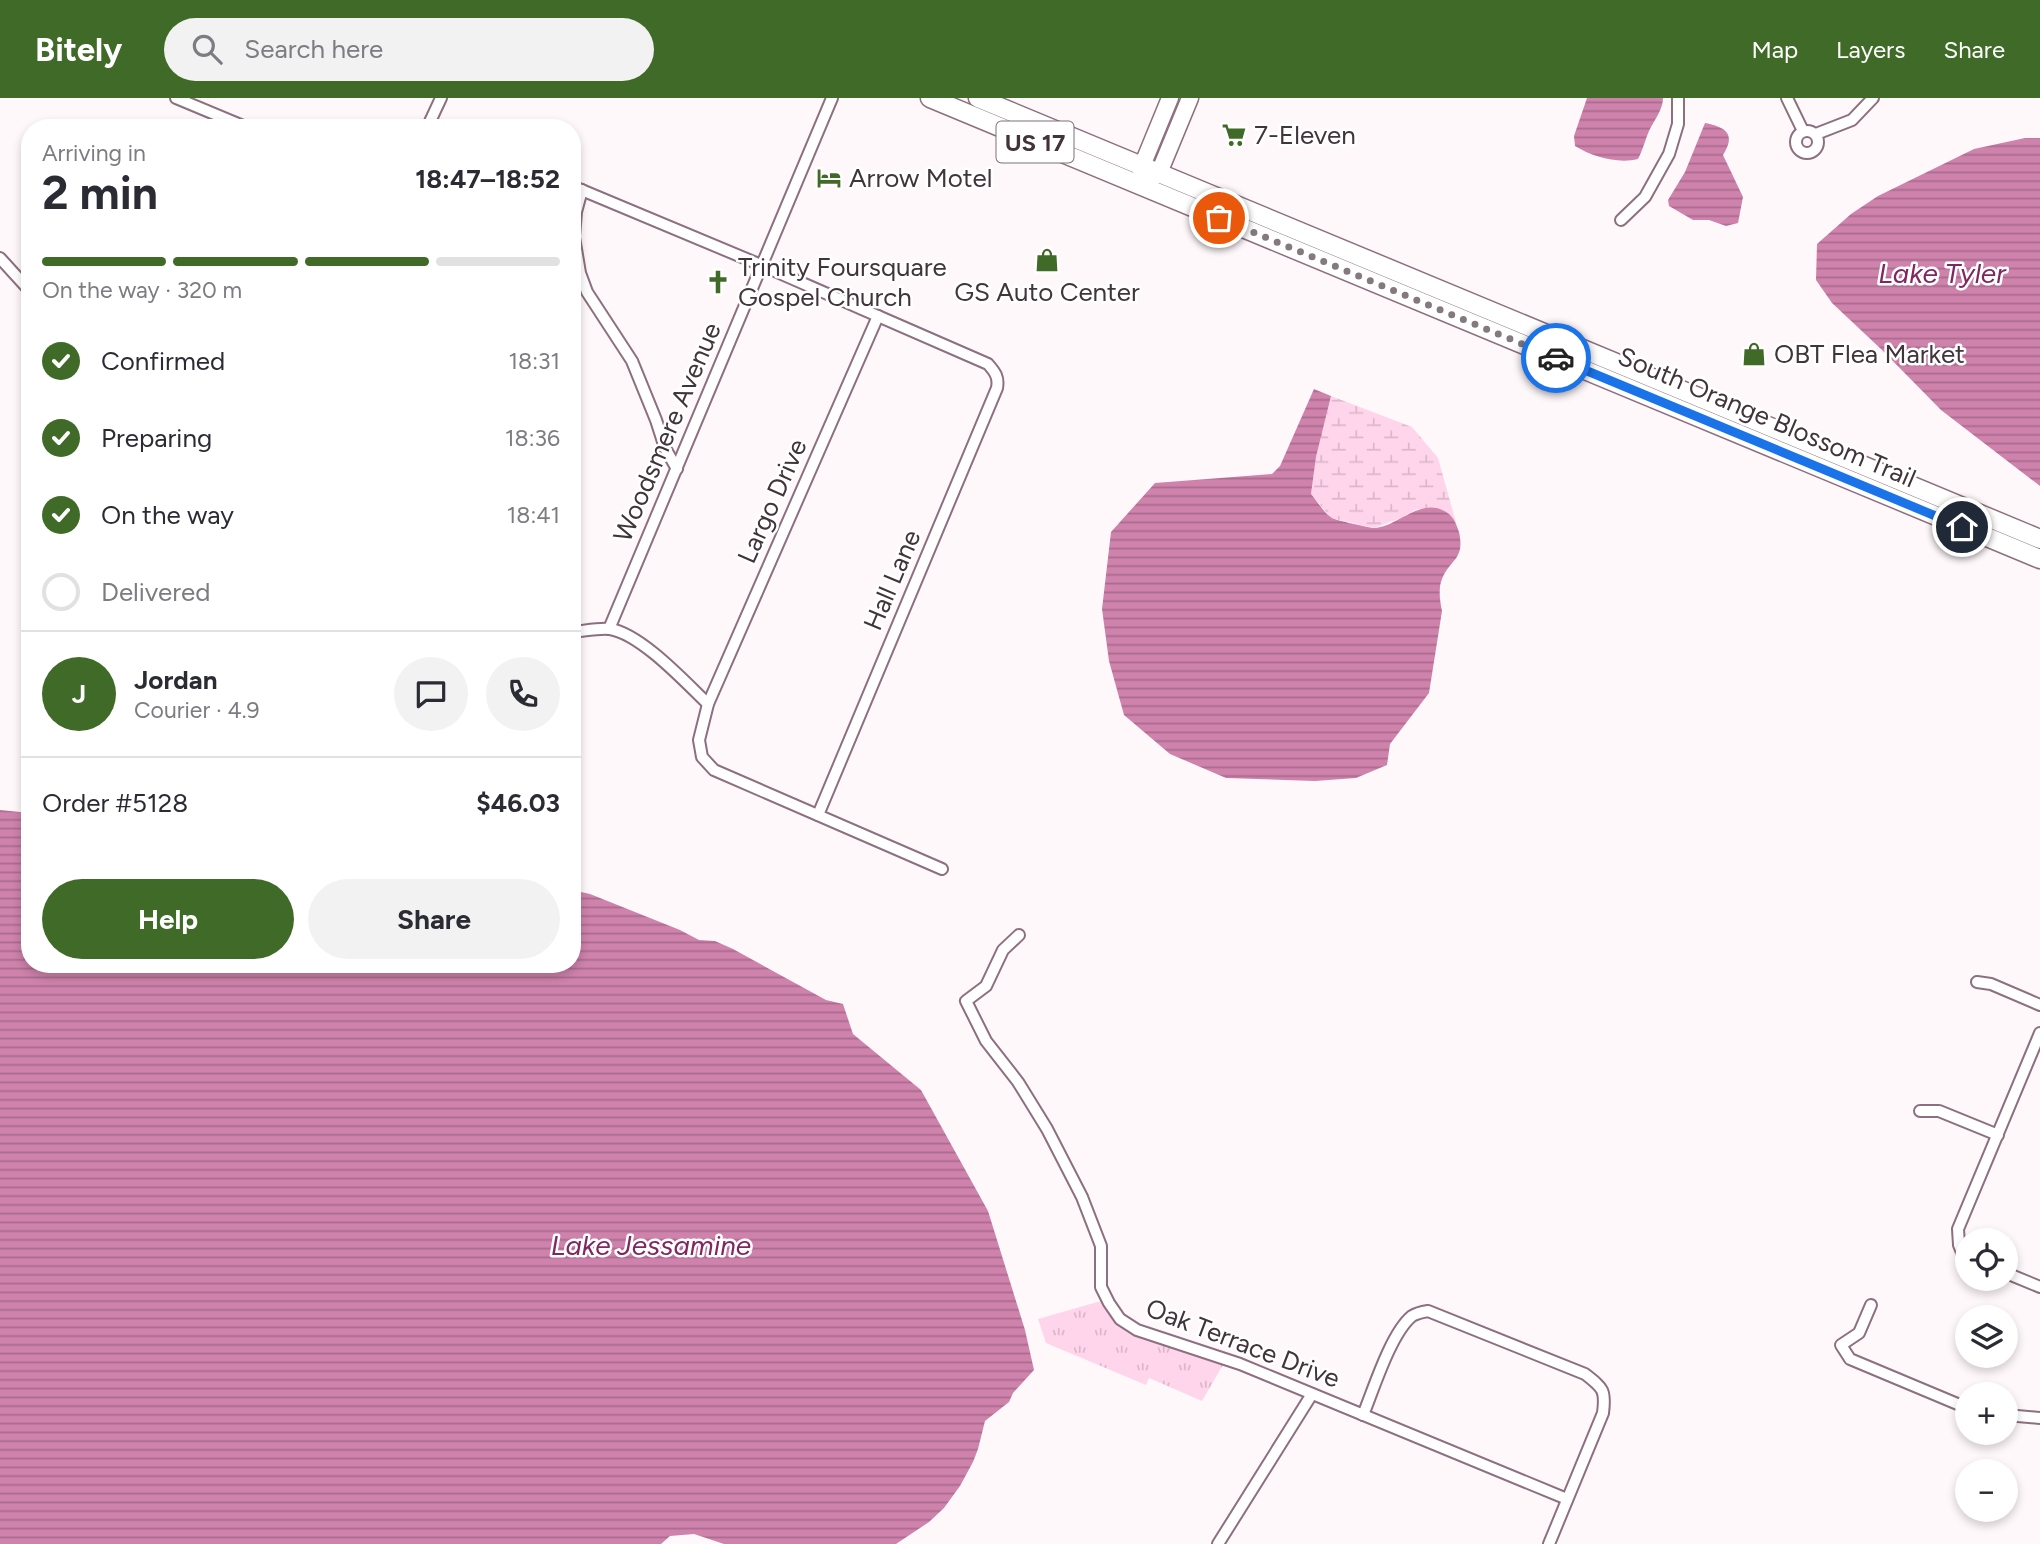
<!DOCTYPE html>
<meta charset="utf-8">
<style>
body{margin:0;font-family:Figtree,sans-serif;background:#f2f2f3;color:#2b2b33;height:100vh;display:flex;flex-direction:column;font-size:26px;white-space:nowrap}
*{box-sizing:border-box;margin:0}
p{font-size:23px;color:#7c7c81}
.icon{flex:none;width:38px;height:38px;fill:none;stroke:currentColor;stroke-width:2;stroke-linecap:round;stroke-linejoin:round}
.map{position:relative;flex:1;overflow:hidden}
.panel{position:absolute;left:21px;top:21px;width:560px;height:854px;display:flex;flex-direction:column;background:#fff;border-radius:28px;box-shadow:0 4px 10px #0003}
.panel>*{flex:none}
.buttons{position:absolute;left:1955px;top:1130px;display:grid;gap:14px}
.buttons a{display:grid;place-items:center;width:63px;height:63px;border-radius:50%;background:#fff;box-shadow:0 4px 10px #0003;font-size:35px}
.pin{position:absolute;display:grid;place-items:center;width:60px;height:60px;color:#fff;margin:-30px;border:4px solid #fff;border-radius:50%;box-shadow:0 2px 7px #0007}
.courier{position:absolute;display:grid;place-items:center;width:70px;height:70px;margin:-35px;border:5px solid #1a73e8;border-radius:50%;background:#fff;color:#222;box-shadow:0 2px 9px #0007}
.head em{font-style:normal;font-weight:700}
.head div{display:flex;flex-direction:column-reverse}
.head{display:flex;align-items:center;justify-content:space-between;height:119px;padding:0 21px}
h1{font-size:46px;font-weight:700;line-height:52px}
.bar{display:grid;grid-template-columns:repeat(4,1fr);gap:10px 7px;align-content:center;height:84px;padding:0 21px}
.bar i{height:9px;border-radius:5px;background:#e1e1e2}
.bar .active{background:#406a27}
.bar p{grid-column:span 4}
.line{display:flex;align-items:center;gap:18px;padding:0 21px;border-top:2px solid #e1e1e2}
.line div{flex:1}
.round{display:grid;place-items:center;flex:none;width:74px;height:74px;border-radius:37px;background:#f2f2f3}
ol{padding:0 21px;list-style:none}
li{display:flex;align-items:center;gap:21px;height:77px}
li p{margin-inline-start:auto}
li .icon{padding:7px;border-radius:50%;background:#406a27;color:#fff;stroke-width:4}
li:last-child{color:#7c7c81}
li i{width:38px;height:38px;border:4px solid #e1e1e2;border-radius:50%}
.button{display:flex;gap:14px;margin-top:auto;padding:14px 21px}
.button a{flex:1;height:80px;border-radius:42px;background:#406a27;color:#fff;font-size:28px;font-weight:700;line-height:80px;text-align:center}
.button a+a{background:#f2f2f3;color:#2b2b33}
header{display:flex;align-items:center;gap:42px;box-sizing:border-box;height:98px;padding:0 35px;background:#406a27;color:#fff}
header strong{font-size:33px}
nav{display:flex;gap:38px;margin-inline-start:auto;font-size:24px}
.search{width:490px;height:63px;background:#f2f2f3;display:flex;align-items:center;gap:18px;box-sizing:border-box;padding:0 24px;border-radius:38px;color:#7c7c81;font-size:26px}
.map>svg:first-child{display:block}
.wetland{fill:url(#wetland-marsh)}
.park{fill:url(#park-tufts)}
.water{fill:url(#water-rules)}
.lines{fill:none;stroke-linecap:round;stroke-linejoin:round}
.minor-casing{stroke:#8d707f;stroke-width:14}
.secondary-casing{stroke:#8d707f;stroke-width:19}
.primary-casing{stroke:#8d707f;stroke-width:21}
.minor{stroke:#fff;stroke-width:10}
.secondary{stroke:#fff;stroke-width:16}
.primary{stroke:#fff;stroke-width:18}
.done{stroke:#84797e;stroke-width:7;stroke-dasharray:0 12.6}
.route{stroke:#1a73e8;stroke-width:9}
.labels{text-anchor:middle;dominant-baseline:central;stroke-width:5;stroke-linejoin:round;paint-order:stroke}
.shield{fill:#fff;stroke:#7a7176;stroke-width:2}
.shield-label{font-size:24px;font-weight:bold;fill:#41343b}
.poi-label{font-size:26px;fill:#41343b;stroke:#fff;text-anchor:start}
.street-label{font-size:26px;fill:#41343b;stroke:#fff}
.water-label{font-size:28px;font-style:italic;fill:#812760;stroke:#fff}
</style>
<header>
<strong>Bitely</strong>
<div class="search"><svg class="icon" aria-label="search" viewBox="0 0 24 24"><circle cx="10" cy="10" r="6"/><path d="M15 15l6 6"/></svg>Search here</div>
<nav><a>Map</a><a>Layers</a><a>Share</a></nav>
</header>
<div class="map">
<svg width="2040" height="1446" viewBox="0 0 2040 1446">
<defs>
<pattern id="wetland-marsh" width="20" height="14" patternUnits="userSpaceOnUse" patternTransform="scale(1.75)"><rect width="20" height="14" fill="#ffd5eb"/><path d="M1 5h8M5 5V1M11 12h8M15 12V8" fill="none" stroke="#dcb7ca"/></pattern>
<pattern id="park-tufts" width="24" height="20" patternUnits="userSpaceOnUse" patternTransform="scale(1.75)"><rect width="24" height="20" fill="#ffd5eb"/><path d="M3 7l-1-3M5 7V3M7 7l1-3M15 17l-1-3M17 17v-4M19 17l1-3" fill="none" stroke="#dcb7ca"/></pattern>
<pattern id="water-rules" width="6" height="5" patternUnits="userSpaceOnUse" patternTransform="scale(1.75)"><rect width="6" height="5" fill="#ce82ac"/><path d="M0 2.5h6" fill="none" stroke="#a96b8d"/></pattern>
</defs>
<rect width="100%" height="100%" fill="#fff8fb"/>
<path class="wetland" d="M1331,298L1412,329L1438,360L1457,428L1450,417L1417,411L1401,420L1374,430L1331,420L1311,396L1316,359Z"/>
<path class="park" d="M1101,1203L1115,1222L1224,1265L1202,1303L1149,1280L1146,1287L1046,1245L1038,1221Z"/>
<g class="water">
<path d="M1587,0H1663C1663,12 1654,22 1649,33C1645,42 1643,52 1638,61C1618,66 1593,59 1575,48L1574,38Z"/>
<path d="M1705,25C1727,29 1736,37 1723,57L1743,99L1738,125L1726,128L1709,122H1693L1669,108L1668,102L1685,74Z"/>
<path d="M2025,40H2040V388L1941,312L1881,251L1832,205L1816,182L1817,146L1851,116L1878,98L1974,51Z"/>
<path d="M1314,291L1331,298L1316,359L1311,396C1317,403 1324,415 1332,420C1335,422 1370,430 1374,430C1399,429 1422,396 1449,416C1454,420 1457,428 1459,434C1465,462 1451,460 1442,481C1438,490 1440,504 1442,513L1429,595L1390,646L1387,667L1356,680L1315,683L1226,680L1170,656L1124,617L1109,563L1102,511L1111,434L1155,385L1272,376L1280,368Z"/>
<path d="M0,712L30,715V866H572V792L590,796L680,832L699,842L715,843L733,851L826,902L843,906L853,936L921,992L988,1113L1025,1232L1034,1272L1013,1295L1009,1304L985,1323L978,1351L973,1364L960,1388L944,1410L929,1424L896,1446H724L694,1436L670,1438L661,1446H0Z"/>
</g>
<g class="lines">
<g class="minor-casing">
<g id="minor">
<path d="M176,0L248,30"/>
<path d="M1787,0L1803,33"/>
<path d="M427,30L441,0"/>
<circle cx="1807" cy="44" r="11"/>
<path d="M1816,36L1852,22L1873,0"/>
<path d="M572,88L761,167L988,266C995,274 999,279 997,290L818,717"/>
<path d="M582,92L576,114L574,139L580,175L587,194L632,263L656,322L665,350L677,371"/>
<path d="M1621,122L1645,99L1669,56L1678,26V0"/>
<path d="M0,160L30,193"/>
<path d="M878,218L708,606L699,642L702,659L714,672L942,771"/>
<path d="M609,531L832,0"/>
<path d="M572,534C584,533 598,530 610,531C641,536 685,584 708,606"/>
<path d="M1019,837L1003,852L986,888L966,903L986,943L1018,984L1047,1031L1082,1099L1101,1148V1189L1109,1205L1120,1221L1137,1232L1240,1266L1567,1401"/>
<path d="M1977,884L1991,886L2040,907"/>
<path d="M1920,1013H1939L1998,1037"/>
<path d="M1967,1158L1963,1157L1959,1147L1958,1131L2040,935"/>
<path d="M2006,1175L2040,1189"/>
<path d="M1871,1207L1859,1235L1841,1247L1850,1261L1967,1310"/>
<path d="M1363,1317C1374,1290 1391,1235 1412,1218C1417,1215 1422,1214 1428,1213L1585,1276C1603,1290 1606,1292 1603,1315L1549,1446"/>
<path d="M2006,1317L2040,1320"/>
<path d="M1218,1446L1312,1296"/>
</g>
</g>
<g class="secondary-casing">
<g id="secondary">
<path d="M1141,78L1142,68L1170,0"/>
<path d="M1150,81L1159,75L1190,0"/>
</g>
</g>
<g class="primary-casing">
<g id="primary">
<path d="M930,0L2040,461"/>
<path d="M978,0L2040,441"/>
</g>
</g>
<use href="#minor" class="minor"/>
<use href="#secondary" class="secondary"/>
<use href="#primary" class="primary"/>
</g>
<g class="lines">
<path class="done" d="M1219,120L1556,260"/>
<path class="route" d="M1556,260L1962,429"/>
</g>
<defs>
<g id="supermarket-bare" transform="scale(1.89)"><path d="M-6-5.5h2.5l.6 2H6L4.5 2H-2.5L-4.4-4H-6ZM-1.5 3.2a1.3 1.3 0 1 0 .1 0ZM3 3.2a1.3 1.3 0 1 0 .1 0Z" fill="#406a27" stroke="#fff" stroke-width="2.5" paint-order="stroke"/></g>
<g id="hotel-bare" transform="scale(1.89)"><path d="M-6-4.5h1.5V1H6V5H4.5V3h-9V5H-6ZM-4 0a1.8 1.8 0 1 1 3.6 0ZM.5 0V-2.5h3Q6-2.5 6 0Z" fill="#406a27" stroke="#fff" stroke-width="2.5" paint-order="stroke"/></g>
<g id="shop-bare" transform="scale(1.89)"><path d="M-5-2.5h2.3a2.7 3.5 0 0 1 5.4 0H5L5.5 6h-11ZM-1.5-2.5h3a1.5 2.3 0 0 0-3 0Z" fill="#406a27" stroke="#fff" stroke-width="2.5" paint-order="stroke"/></g>
<g id="church-bare" transform="scale(1.89)"><path d="M-1.2-6h2.4v3.5h3.3v2.4h-3.3V6h-2.4V-.1h-3.3v-2.4h3.3Z" fill="#406a27" stroke="#fff" stroke-width="2.5" paint-order="stroke"/></g>
</defs>
<g fill-rule="evenodd">
<use href="#supermarket-bare" x="1234" y="37"/>
<use href="#hotel-bare" x="829" y="80"/>
<use href="#shop-bare" x="1047" y="162"/>
<use href="#church-bare" x="718" y="184"/>
<use href="#shop-bare" x="1754" y="256"/>
</g>
<g class="labels">
<rect class="shield" x="996.5" y="23.5" width="77" height="41" rx="5"/>
<g class="shield-label">
<text x="1035" y="44">US 17</text>
</g>
<g class="poi-label">
<text x="1254" y="37">7-Eleven</text>
<text x="849" y="80">Arrow Motel</text>
<text x="738" y="169">Trinity Foursquare<tspan x="738" dy="30">Gospel Church</tspan></text>
<text x="1047" y="194" text-anchor="middle">GS Auto Center</text>
<text x="1774" y="256">OBT Flea Market</text>
</g>
<g class="street-label">
<text transform="translate(1767 319) rotate(23)">South Orange Blossom Trail</text>
<text transform="translate(667 334) rotate(-67)">Woodsmere Avenue</text>
<text transform="translate(772 403) rotate(-66)">Largo Drive</text>
<text transform="translate(892 482) rotate(-67)">Hall Lane</text>
<text transform="translate(1243 1245) rotate(21)">Oak Terrace Drive</text>
</g>
<g class="water-label">
<text x="1942" y="175">Lake Tyler</text>
<text x="651" y="1147">Lake Jessamine</text>
</g>
</g>
</svg>
<div class="buttons">
<a><svg class="icon" aria-label="locate" viewBox="0 0 24 24"><circle cx="12" cy="12" r="6"/><path d="M12 2v4M12 18v4M2 12h4M18 12h4"/></svg></a>
<a><svg class="icon" aria-label="layers" viewBox="0 0 24 24"><path d="M12 4l9 5-9 5-9-5zM3 14l9 5 9-5"/></svg></a>
<a>+</a>
<a>−</a>
</div>
<div class="pin" style="left:1219px;top:120px;background:#ea580c"><svg class="icon" aria-label="bag" viewBox="0 0 24 24"><path d="M5 8h14l-1 12H6zM9 8a3 3 0 0 1 6 0"/></svg></div>
<div class="pin" style="left:1962px;top:429px;background:#1f2937"><svg class="icon" aria-label="home" viewBox="0 0 24 24"><path d="M3 11l9-7 9 7M6 9v11h12V9"/></svg></div>
<div class="courier" style="left:1556px;top:260px"><svg class="icon" aria-label="car" viewBox="0 0 24 24"><path d="M5 17H2v-5l4-1 3-4h7l3 4 3 1v5h-3M9 17h6M6 11h13"/><circle cx="7" cy="17" r="2"/><circle cx="17" cy="17" r="2"/></svg></div>
<section class="panel">
<div class="head"><div><h1>2 min</h1><p>Arriving in</p></div><em>18:47–18:52</em></div>
<div class="bar"><i class="active"></i><i class="active"></i><i class="active"></i><i></i><p>On the way · 320 m</p></div>
<ol>
<li><svg class="icon" aria-label="check" viewBox="0 0 24 24"><path d="M5 12l5 5 9-10"/></svg>Confirmed<p>18:31</p></li>
<li><svg class="icon" aria-label="check" viewBox="0 0 24 24"><path d="M5 12l5 5 9-10"/></svg>Preparing<p>18:36</p></li>
<li><svg class="icon" aria-label="check" viewBox="0 0 24 24"><path d="M5 12l5 5 9-10"/></svg>On the way<p>18:41</p></li>
<li><i></i>Delivered</li>
</ol>
<div class="line" style="height:126px"><b class="round" style="background:#406a27;color:#fff">J</b><div><b>Jordan</b><p>Courier · 4.9</p></div><a class="round"><svg class="icon" aria-label="chat" viewBox="0 0 24 24"><path d="M4 5h16v11H9l-5 4z"/></svg></a><a class="round"><svg class="icon" aria-label="phone" viewBox="0 0 24 24"><path d="M5 4h4l2 5-3 2q2 4 5 5l2-3 5 2v4C11 20 4 13 5 4z"/></svg></a></div>
<div class="line" style="height:91px"><div>Order #5128</div><b>$46.03</b></div>
<div class="button"><a>Help</a><a>Share</a></div>
</section>
</div>
